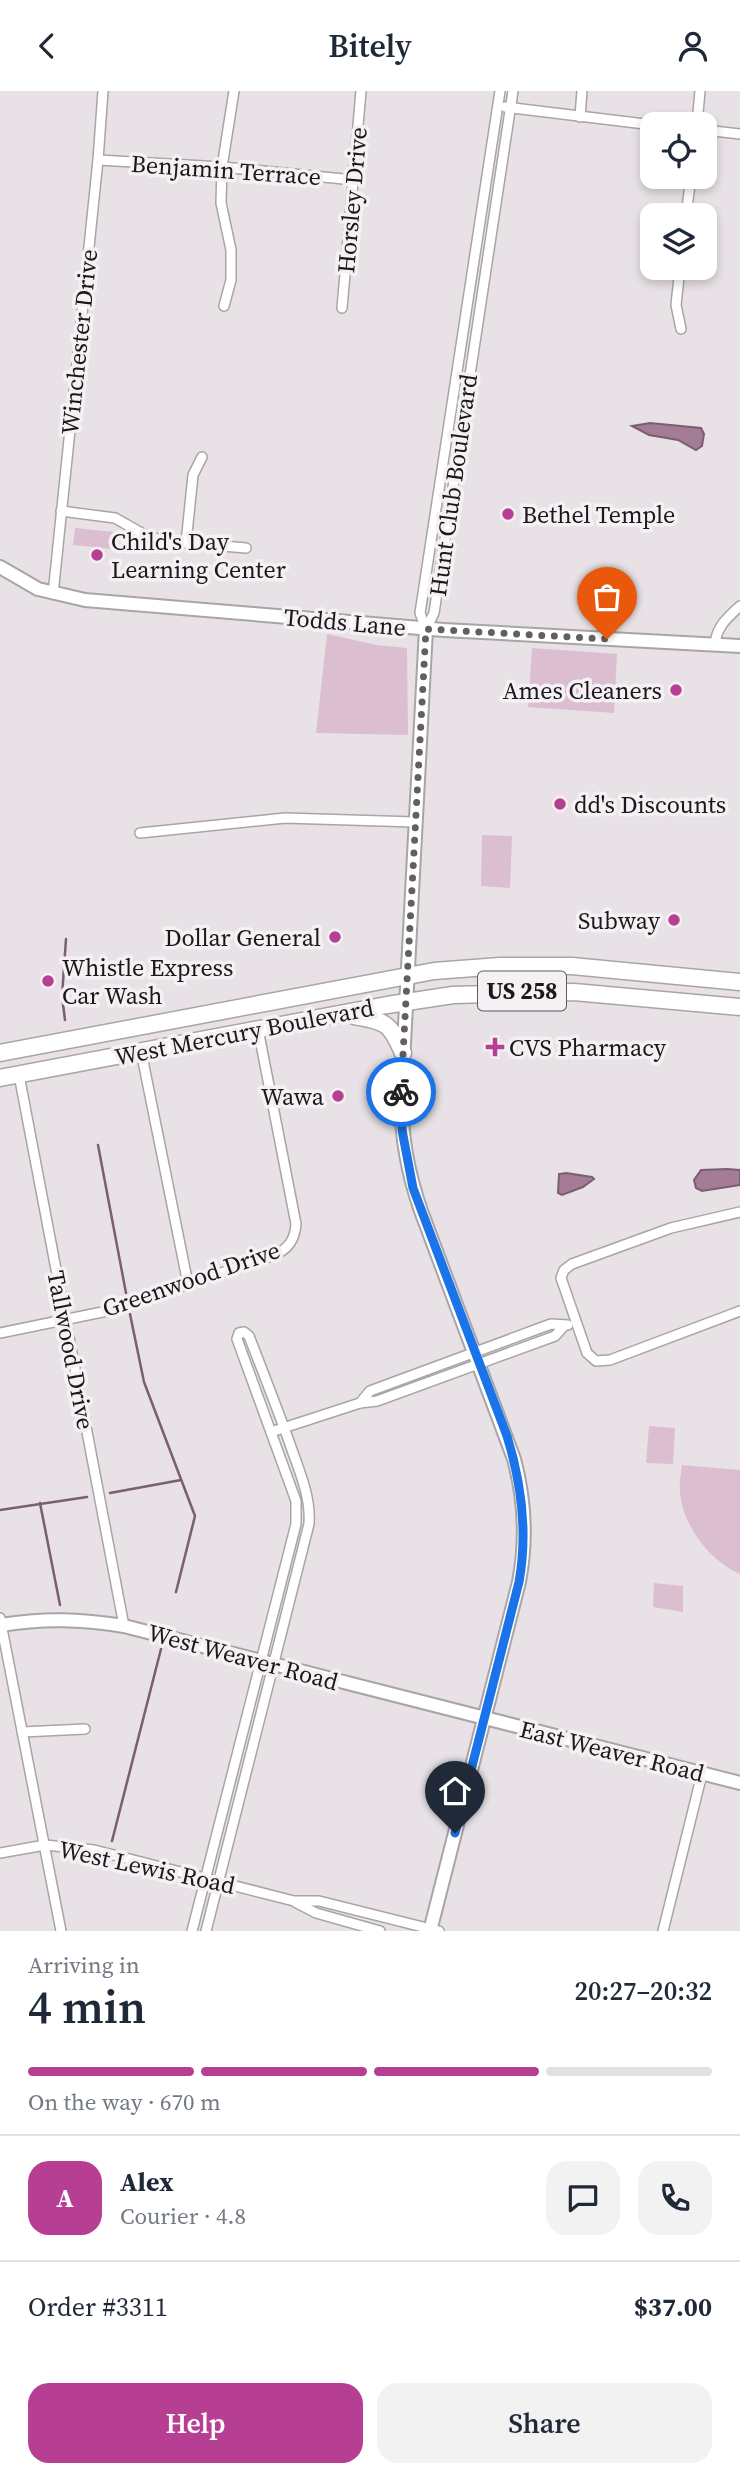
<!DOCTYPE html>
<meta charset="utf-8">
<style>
body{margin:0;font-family:"Source Serif 4",serif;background:#f2f2f3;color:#1f2937;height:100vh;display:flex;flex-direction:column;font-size:26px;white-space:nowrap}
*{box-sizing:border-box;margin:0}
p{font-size:23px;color:#747a83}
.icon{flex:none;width:38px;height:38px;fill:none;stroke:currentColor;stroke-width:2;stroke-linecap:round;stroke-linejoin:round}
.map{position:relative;height:1840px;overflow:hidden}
.side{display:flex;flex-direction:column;background:#fff;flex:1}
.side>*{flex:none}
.buttons{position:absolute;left:640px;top:21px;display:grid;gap:14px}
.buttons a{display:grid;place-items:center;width:77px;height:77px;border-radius:14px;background:#fff;box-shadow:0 4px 10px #0003;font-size:35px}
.pin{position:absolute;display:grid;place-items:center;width:60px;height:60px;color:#fff;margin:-72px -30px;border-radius:50% 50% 50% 0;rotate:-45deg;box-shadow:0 0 7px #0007}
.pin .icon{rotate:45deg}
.courier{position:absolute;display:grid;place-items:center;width:70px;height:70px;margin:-35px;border:5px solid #1a73e8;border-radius:50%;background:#fff;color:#222;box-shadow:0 2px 9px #0007}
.head em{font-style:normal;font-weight:600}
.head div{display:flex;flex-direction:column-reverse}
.head{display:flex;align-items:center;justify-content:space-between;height:119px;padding:0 28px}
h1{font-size:46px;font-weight:600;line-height:52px}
.bar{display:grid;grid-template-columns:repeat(4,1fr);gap:10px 7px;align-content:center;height:84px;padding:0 28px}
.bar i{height:9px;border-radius:5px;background:#e0e1e3}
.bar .active{background:#b63f94}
.bar p{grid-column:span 4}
.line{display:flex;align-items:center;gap:18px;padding:0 28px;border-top:2px solid #e0e1e3}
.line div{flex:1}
.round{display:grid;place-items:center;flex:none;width:74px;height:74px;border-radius:21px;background:#f2f2f3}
.action{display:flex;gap:14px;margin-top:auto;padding:14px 28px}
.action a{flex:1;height:80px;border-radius:21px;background:#b63f94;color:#fff;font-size:28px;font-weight:600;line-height:80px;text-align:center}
.action a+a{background:#f2f2f3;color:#1f2937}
header{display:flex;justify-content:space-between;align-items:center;height:91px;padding:0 28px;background:#fff;font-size:32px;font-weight:600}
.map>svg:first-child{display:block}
.green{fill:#dcbed1}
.water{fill:#a47c95;stroke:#7b5e70;stroke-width:2}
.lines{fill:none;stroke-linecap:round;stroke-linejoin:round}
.stream{stroke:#7b5e70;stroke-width:2.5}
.street-casing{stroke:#a9a4a7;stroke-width:12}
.secondary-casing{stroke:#a9a4a7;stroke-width:16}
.highway-casing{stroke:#a9a4a7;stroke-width:19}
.street{stroke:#fff;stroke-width:9}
.secondary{stroke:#fff;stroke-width:12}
.highway{stroke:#fff;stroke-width:16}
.done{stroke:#625f61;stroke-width:7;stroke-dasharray:0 12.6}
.route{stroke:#1a73e8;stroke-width:9}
.poi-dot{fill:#b63f94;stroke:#f5f0f3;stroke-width:2.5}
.labels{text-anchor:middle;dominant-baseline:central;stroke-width:7;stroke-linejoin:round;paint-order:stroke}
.shield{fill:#f5f0f3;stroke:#5c595b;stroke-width:2}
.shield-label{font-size:23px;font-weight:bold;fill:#1a181a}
.street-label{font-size:24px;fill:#1a181a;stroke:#f5f0f3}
.poi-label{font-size:24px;fill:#1a181a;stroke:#f5f0f3;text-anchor:start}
</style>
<header><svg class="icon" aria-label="back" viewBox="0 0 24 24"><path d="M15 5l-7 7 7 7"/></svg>Bitely<svg class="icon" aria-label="person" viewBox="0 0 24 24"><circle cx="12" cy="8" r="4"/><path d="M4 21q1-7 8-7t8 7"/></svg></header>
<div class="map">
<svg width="740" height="1840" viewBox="0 0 740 1840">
<rect width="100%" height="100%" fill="#e8e2e6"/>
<g class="green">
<path d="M75,437L114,441L113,458L73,454Z"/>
<path d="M327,543L376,554L407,557L408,644L316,642Z"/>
<path d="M532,557L617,563L614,622L528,616Z"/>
<path d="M482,744L512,745L510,797L481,795Z"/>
<path d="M649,1335L675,1337L673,1373L646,1372Z"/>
<path d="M682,1374L740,1379V1483C710,1470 683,1435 680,1402C679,1393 681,1383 682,1374Z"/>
<path d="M654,1492L683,1495V1521L653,1516Z"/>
</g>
<g class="water">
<path d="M650,332L701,337L704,343L702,355L696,359L678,349L649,344L632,335Z"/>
<path d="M727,1078L740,1079V1094L702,1100L696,1097L694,1089L701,1079Z"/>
<path d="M566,1082L592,1086L594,1088L583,1096L562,1104L558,1102L559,1083Z"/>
</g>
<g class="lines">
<g class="stream">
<path d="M65,929L62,905L66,848"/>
<path d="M98,1054L126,1202"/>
<path d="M130,1223L144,1291L195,1425L176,1501"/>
<path d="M110,1402L181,1389"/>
<path d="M40,1412L60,1514"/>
<path d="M0,1419L87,1406"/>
<path d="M112,1750L161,1558"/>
</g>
<g class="street-casing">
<g id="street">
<path d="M505,16L653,34"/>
<path d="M580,26L582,0"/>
<path d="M697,33L700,0"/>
<path d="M705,39L740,43"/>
<path d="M98,69L222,76L354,89"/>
<path d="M686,124L691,86"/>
<path d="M680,177L676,214L681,238"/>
<path d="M224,215L231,189V159L221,112L222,76L234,0"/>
<path d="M342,217L361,0"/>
<path d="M61,420L115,427L145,444L164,450L246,457"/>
<path d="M186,452L193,384L202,366"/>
<path d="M53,503L98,69L103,0"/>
<path d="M426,538L434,522L513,0"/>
<path d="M426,538L420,522L500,0"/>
<path d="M715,554C716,536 727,527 740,515"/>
<path d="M140,742L285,727L415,731"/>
<path d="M141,960L188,1193"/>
<path d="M19,984L124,1535"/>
<path d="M740,1121L671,1137L572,1173L564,1179L561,1187L587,1262L596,1270L610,1269L740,1220"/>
<path d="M0,1242L112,1219L274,1164C289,1158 295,1148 296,1133L258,938"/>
<path d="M360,1312L370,1300L551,1233L568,1234"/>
<path d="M271,1341L360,1312L377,1310L555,1245L564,1235"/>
<path d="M0,1527L61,1840"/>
<path d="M22,1641L85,1638"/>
<path d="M0,1762L45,1754L94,1759L294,1810H319L439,1840"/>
<path d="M295,1811L316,1822L380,1840"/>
<path d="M192,1840L296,1433V1410L237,1248L239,1242L244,1241L249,1245C263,1281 277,1317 290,1353C299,1380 311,1405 309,1433L206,1840"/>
<path d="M663,1840L702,1683"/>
</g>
</g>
<g class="secondary-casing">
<g id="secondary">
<path d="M0,476L38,498L85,509L444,539L740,555"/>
<path d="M426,538L402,990C399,1035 406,1077 421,1120L514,1368C525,1409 527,1449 519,1491L430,1840"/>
<path d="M0,1534C44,1527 80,1528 124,1535L740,1692"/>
</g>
</g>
<g class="highway-casing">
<g id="highway">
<path d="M354,925C386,930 390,932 403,962"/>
<path d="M0,962L434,880L500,875H572L740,891"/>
<path d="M0,987L387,914L453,904L574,901L740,916"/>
</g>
</g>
<use href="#street" class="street"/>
<use href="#secondary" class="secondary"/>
<use href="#highway" class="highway"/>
</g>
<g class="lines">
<path class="done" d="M401,1001L426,538L607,548"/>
<path class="route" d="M401,1001L402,1039L413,1097L507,1345C522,1394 528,1441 519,1491L455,1742"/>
</g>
<g class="poi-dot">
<circle cx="508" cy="423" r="7"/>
<circle cx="97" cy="464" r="7"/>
<circle cx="676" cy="599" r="7"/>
<circle cx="560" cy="713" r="7"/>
<circle cx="674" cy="829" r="7"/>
<circle cx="335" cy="846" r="7"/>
<circle cx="48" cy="890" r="7"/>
<path d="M491.5 945.5h7v7h7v7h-7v7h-7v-7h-7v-7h7z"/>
<circle cx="338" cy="1005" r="7"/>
</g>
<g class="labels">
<rect class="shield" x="478" y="880.5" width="88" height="39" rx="5"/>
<g class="shield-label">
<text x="522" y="900">US 258</text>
</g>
<g class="street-label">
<text transform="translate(226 79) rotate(4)">Benjamin Terrace</text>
<text transform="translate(352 109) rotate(-85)">Horsley Drive</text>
<text transform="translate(79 251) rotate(-84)">Winchester Drive</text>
<text transform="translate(453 394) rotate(-82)">Hunt Club Boulevard</text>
<text transform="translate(345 531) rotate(5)">Todds Lane</text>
<text transform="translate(244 941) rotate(-11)">West Mercury Boulevard</text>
<text transform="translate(191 1188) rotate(-19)">Greenwood Drive</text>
<text transform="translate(71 1259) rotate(79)">Tallwood Drive</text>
<text transform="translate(243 1566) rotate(15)">West Weaver Road</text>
<text transform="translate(612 1660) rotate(14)">East Weaver Road</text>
<text transform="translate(147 1776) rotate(12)">West Lewis Road</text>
</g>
<g class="poi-label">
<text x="522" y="423">Bethel Temple</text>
<text x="111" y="450">Child's Day<tspan x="111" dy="28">Learning Center</tspan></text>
<text x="662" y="599" text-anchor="end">Ames Cleaners</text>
<text x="574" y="713">dd's Discounts</text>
<text x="660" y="829" text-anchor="end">Subway</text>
<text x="321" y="846" text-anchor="end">Dollar General</text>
<text x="62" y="876">Whistle Express<tspan x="62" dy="28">Car Wash</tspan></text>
<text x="509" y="956">CVS Pharmacy</text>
<text x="324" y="1005" text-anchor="end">Wawa</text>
</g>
</g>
</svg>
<div class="buttons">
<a><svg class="icon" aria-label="locate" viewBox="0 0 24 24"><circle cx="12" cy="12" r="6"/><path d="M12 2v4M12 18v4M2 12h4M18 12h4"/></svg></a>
<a><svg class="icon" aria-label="layers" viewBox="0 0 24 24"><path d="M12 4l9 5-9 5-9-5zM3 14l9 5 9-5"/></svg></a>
</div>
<div class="pin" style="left:607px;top:548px;background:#ea580c"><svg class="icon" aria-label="bag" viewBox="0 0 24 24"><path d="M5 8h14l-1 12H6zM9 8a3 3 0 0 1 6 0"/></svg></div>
<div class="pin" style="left:455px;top:1742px;background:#1f2937"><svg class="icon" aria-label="home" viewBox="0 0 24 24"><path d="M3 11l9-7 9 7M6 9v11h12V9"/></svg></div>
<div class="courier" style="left:401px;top:1001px"><svg class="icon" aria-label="bike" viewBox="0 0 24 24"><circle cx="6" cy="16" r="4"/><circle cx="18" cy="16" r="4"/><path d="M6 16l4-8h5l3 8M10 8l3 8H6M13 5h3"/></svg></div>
</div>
<section class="side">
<div class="head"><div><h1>4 min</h1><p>Arriving in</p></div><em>20:27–20:32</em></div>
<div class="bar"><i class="active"></i><i class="active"></i><i class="active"></i><i></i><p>On the way · 670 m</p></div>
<div class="line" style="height:126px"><b class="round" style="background:#b63f94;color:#fff">A</b><div><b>Alex</b><p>Courier · 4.8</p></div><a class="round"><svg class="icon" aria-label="chat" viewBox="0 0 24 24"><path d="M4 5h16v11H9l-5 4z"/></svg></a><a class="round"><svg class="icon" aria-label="phone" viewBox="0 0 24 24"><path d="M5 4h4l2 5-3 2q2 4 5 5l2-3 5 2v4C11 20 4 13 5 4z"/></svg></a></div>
<div class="line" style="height:91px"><div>Order #3311</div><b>$37.00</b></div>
<div class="action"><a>Help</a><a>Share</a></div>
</section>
